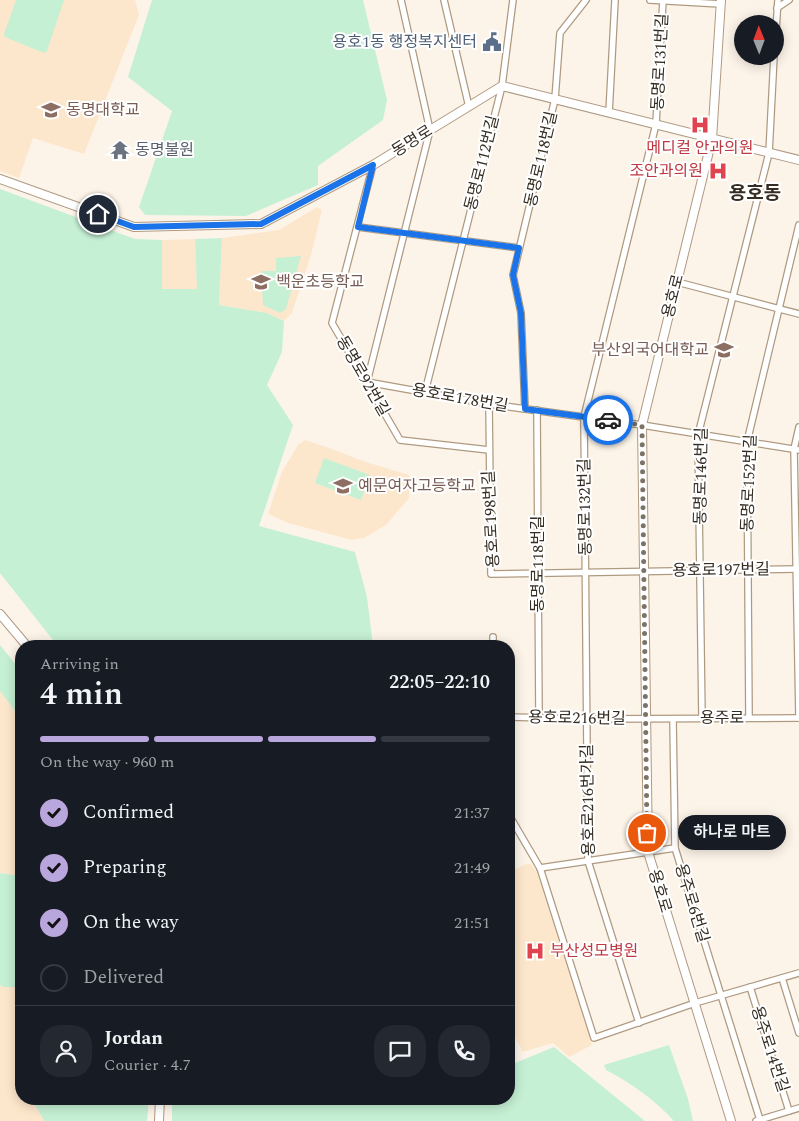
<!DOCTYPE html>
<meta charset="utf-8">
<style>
body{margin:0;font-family:Spectral,"Noto Sans KR",serif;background:#242831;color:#f1f3f6;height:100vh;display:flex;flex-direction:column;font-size:19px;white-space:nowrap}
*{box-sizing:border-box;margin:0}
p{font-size:16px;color:#9ea1a6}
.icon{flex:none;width:28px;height:28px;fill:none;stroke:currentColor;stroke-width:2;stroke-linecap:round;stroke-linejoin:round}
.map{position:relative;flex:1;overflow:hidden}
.side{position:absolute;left:15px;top:640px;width:500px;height:465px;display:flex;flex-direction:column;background:#171b24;border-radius:20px;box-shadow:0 2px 12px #0003}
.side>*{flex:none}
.needle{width:32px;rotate:359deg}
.tools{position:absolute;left:734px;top:15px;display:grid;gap:10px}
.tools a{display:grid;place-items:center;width:50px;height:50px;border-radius:50%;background:#171b24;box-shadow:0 2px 12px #0003;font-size:25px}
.pin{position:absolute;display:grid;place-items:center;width:42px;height:42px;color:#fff;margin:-21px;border:2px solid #fff;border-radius:50%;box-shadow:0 1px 5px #0007}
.courier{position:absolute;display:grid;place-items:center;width:50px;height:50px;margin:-25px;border:4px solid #1a73e8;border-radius:50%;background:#fff;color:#222;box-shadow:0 1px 6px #0007}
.bubble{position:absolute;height:35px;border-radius:18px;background:#171b24;box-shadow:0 2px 12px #0003;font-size:16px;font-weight:600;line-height:35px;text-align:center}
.headline em{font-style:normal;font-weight:600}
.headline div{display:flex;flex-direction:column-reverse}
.headline{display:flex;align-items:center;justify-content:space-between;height:85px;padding:0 25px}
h1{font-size:32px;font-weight:600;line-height:38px}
.bar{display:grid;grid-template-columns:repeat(4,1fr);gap:8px 5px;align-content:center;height:60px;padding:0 25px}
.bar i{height:6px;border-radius:4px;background:#363941}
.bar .on{background:#b9a6dd}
.bar p{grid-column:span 4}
.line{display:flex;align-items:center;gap:12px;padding:0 25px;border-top:1px solid #363941}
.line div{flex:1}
.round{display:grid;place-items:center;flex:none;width:52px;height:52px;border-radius:20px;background:#242831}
ol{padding:0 25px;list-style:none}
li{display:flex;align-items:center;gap:15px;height:55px}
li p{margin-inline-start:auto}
li .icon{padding:5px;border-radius:50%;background:#b9a6dd;color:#111;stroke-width:4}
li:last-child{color:#9ea1a6}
li i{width:28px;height:28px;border:2px solid #363941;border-radius:50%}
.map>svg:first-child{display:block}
.built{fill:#fde7cc}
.green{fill:#c5f0d4}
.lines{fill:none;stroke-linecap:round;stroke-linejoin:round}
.street-casing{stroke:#af9a80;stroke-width:8}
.secondary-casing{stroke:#af9a80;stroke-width:10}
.street{stroke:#fff;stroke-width:5.5}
.secondary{stroke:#fff;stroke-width:8}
.done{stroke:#7b7368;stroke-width:5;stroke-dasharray:0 9}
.route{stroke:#1a73e8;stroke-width:6}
.labels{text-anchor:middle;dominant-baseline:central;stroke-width:4;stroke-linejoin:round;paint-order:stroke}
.service-label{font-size:16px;fill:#4e5e75;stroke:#fff;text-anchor:end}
.street-label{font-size:16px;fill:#352d22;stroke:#fff}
.education-label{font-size:16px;fill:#785e54;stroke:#fff;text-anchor:start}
.health-label{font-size:16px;fill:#be3a42;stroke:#fff}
.worship-label{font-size:16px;fill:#5b616d;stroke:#fff;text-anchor:start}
.quarter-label{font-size:19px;font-weight:bold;fill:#352d22;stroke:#fff}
</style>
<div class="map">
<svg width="799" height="1121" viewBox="0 0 799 1121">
<rect width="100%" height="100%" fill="#fdf4e9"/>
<g class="built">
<path d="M0,0H135L139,15L84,154L33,138L19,178L0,171Z"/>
<path d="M317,207L322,210L311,255L292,313L284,321L267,313L219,305L222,238L279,230Z"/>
<path d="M195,239L197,289H162V240Z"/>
<path d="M305,440L329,448L363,461L409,475V498L386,525L364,538L352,540L288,523L268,514L282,472L298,445Z"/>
<path d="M0,691L21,719V876L0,873Z"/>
<path d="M526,864H531L536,870L592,1045L569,1057L553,1043L523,1052L509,1026V875L514,870Z"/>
<path d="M0,985L3,987H21V1076L19,1078L21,1081V1099H32L44,1121H0Z"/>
</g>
<g class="green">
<path d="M16,0H64L47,51L44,53L5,37L4,34Z"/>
<path d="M152,0H363L387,100L383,120L318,166V185L246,216L145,215L139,207L172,111L128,77Z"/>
<path d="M0,189L135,239L162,240V289H197L195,239L222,238L219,305L267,313L284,321L282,352L267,385L293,425L259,526L355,552L367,597L373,646H110L108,643L56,644L0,573Z"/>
<path d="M301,256L286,309L280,313L263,305L261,271H276V258Z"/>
<path d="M324,458L370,475L361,500L315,483Z"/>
<path d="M0,645L21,671V719L0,691Z"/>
<path d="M0,873L21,876V987H3L0,985Z"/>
<path d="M669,1045L688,1099L693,1121H674C655,1100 631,1083 606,1070L604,1065Z"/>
<path d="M554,1047L645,1121H172V1099H509V1049L515,1063Z"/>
<path d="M32,1099H149L147,1121H44Z"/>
</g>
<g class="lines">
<g class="street-casing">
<g id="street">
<path d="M401,0L430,130L367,382L489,404L642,425L799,450"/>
<path d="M444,0L469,107"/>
<path d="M650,0L721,4"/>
<path d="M777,8L789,0"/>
<path d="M775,45L778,0"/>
<path d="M609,113L615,0"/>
<path d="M373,165L332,323L400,440L489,450"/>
<path d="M358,227L519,248"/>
<path d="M677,282L799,314"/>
<path d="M425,392L502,86L513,0"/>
<path d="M489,404L491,574L799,569"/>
<path d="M525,409L521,313L513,275L555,99L560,33L586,0"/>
<path d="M537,410L539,718"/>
<path d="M493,637V646"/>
<path d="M509,717L587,719L799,718"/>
<path d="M702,718L698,435L769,153L774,56"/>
<path d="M749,718L747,442L799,225"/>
<path d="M799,718L794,449L799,427"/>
<path d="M673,719L675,848L760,1120"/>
<path d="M509,815L540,868L594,1038L695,1003L799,973"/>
<path d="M540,868L675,848"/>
<path d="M782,978L799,1033"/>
<path d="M750,987L789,1111"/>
<path d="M639,1023L588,861L584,417L656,124L663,0"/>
<path d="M756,1121L799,1108"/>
</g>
</g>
<g class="secondary-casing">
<g id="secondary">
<path d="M721,0L712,139L642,425L648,852L731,1121"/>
<path d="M0,179L134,227L261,224L373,165L502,86L799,160"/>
<path d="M0,614L27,646"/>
<path d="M159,1121L160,1099"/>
</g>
</g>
<use href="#street" class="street"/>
<use href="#secondary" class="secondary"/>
</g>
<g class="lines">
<path class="done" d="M608,420L642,425L647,833"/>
<path class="route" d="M98,214L134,227L261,224L373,165L358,227L519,248L513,275L521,313L525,409L608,420"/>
</g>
<defs>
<g id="civic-bare" transform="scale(1.5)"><path d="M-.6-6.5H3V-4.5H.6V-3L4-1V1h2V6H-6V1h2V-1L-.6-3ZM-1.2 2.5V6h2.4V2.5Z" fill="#5c6f8a" stroke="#fff" stroke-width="2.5" paint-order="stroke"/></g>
<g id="university-bare" transform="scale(1.5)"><path d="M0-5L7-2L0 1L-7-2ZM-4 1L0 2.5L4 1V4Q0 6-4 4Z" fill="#8d6e63" stroke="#fff" stroke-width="2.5" paint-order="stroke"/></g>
<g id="hospital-bare" transform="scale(1.5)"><path d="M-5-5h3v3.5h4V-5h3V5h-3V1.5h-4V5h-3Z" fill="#e0444e" stroke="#fff" stroke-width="2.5" paint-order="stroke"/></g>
<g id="temple-bare" transform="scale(1.5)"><path d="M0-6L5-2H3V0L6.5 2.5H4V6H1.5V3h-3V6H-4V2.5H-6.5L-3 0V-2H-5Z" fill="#6b7280" stroke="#fff" stroke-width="2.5" paint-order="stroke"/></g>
<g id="school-bare" transform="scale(1.5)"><path d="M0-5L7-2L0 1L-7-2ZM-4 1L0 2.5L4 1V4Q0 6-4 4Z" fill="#8d6e63" stroke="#fff" stroke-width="2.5" paint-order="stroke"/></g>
</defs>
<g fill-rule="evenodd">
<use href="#civic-bare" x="492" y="42"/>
<use href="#university-bare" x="51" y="110"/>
<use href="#hospital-bare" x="700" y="125"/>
<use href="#temple-bare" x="120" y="150"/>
<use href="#hospital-bare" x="718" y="171"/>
<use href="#school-bare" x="261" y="282"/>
<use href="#university-bare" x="724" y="350"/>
<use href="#school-bare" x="343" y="486"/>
<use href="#hospital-bare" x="535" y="951"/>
</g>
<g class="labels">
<g class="service-label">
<text x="477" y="42">용호1동 행정복지센터</text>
</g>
<g class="street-label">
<text transform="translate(660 62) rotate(-87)">동명로131번길</text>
<text transform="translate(412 141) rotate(-32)">동명로</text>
<text transform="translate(541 159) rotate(-77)">동명로118번길</text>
<text transform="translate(482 163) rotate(-76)">동명로112번길</text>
<text transform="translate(673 296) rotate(-76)">용호로</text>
<text transform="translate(363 376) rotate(60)">동명로92번길</text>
<text transform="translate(460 398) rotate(10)">용호로178번길</text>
<text transform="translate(701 476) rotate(-89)">동명로146번길</text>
<text transform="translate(749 483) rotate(-88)">동명로152번길</text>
<text transform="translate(585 507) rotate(-91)">동명로132번길</text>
<text transform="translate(491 519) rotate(-93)">용호로198번길</text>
<text transform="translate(538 564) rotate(-90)">동명로118번길</text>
<text transform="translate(721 570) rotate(-1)">용호로197번길</text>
<text transform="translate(577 718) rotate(1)">용호로216번길</text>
<text x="722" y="718">용주로</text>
<text transform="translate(588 800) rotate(-91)">용호로216번가길</text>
<text transform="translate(660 891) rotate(73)">용호로</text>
<text transform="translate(692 903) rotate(73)">용주로6번길</text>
<text transform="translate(770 1049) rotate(72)">용주로14번길</text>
</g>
<g class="education-label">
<text x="66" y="110">동명대학교</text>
<text x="276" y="282">백운초등학교</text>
<text x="709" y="350" text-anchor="end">부산외국어대학교</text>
<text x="358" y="486">예문여자고등학교</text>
</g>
<g class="health-label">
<text x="700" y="148">메디컬 안과의원</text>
<text x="703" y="171" text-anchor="end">조안과의원</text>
<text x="550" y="951" text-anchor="start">부산성모병원</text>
</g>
<g class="worship-label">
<text x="135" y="150">동명불원</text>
</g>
<g class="quarter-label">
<text x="755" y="193">용호동</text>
</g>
</g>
</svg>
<div class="tools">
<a><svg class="needle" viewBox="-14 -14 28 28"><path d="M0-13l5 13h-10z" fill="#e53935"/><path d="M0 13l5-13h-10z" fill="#9ea1a6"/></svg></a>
</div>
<div class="pin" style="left:647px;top:833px;background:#ea580c"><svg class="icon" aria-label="bag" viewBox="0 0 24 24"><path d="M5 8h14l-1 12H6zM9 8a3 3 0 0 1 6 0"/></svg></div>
<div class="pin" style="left:98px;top:214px;background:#1f2937"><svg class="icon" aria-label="home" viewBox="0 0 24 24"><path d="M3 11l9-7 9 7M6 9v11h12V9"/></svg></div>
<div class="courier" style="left:608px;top:420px"><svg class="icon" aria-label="car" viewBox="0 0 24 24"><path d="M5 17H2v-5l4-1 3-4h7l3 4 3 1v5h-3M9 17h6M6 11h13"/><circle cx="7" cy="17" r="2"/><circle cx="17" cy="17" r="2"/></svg></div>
<div class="bubble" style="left:678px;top:815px;width:108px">하나로 마트</div>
<section class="side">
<div class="headline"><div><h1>4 min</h1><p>Arriving in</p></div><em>22:05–22:10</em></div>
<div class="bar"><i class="on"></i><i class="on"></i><i class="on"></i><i></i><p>On the way · 960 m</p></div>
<ol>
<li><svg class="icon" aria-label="check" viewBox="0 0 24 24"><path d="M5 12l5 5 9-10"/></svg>Confirmed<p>21:37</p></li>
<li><svg class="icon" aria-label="check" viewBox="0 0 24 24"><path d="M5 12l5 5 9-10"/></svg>Preparing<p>21:49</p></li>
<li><svg class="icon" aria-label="check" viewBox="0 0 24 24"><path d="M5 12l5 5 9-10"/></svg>On the way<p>21:51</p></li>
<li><i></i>Delivered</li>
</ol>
<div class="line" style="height:90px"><a class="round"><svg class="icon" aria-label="person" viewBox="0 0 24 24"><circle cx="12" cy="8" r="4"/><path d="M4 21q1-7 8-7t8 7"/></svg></a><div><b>Jordan</b><p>Courier · 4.7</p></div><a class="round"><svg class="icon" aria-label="chat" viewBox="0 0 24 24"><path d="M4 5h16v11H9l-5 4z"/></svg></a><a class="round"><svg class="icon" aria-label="phone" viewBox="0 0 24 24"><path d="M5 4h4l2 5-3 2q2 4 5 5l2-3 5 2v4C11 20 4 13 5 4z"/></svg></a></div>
</section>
</div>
